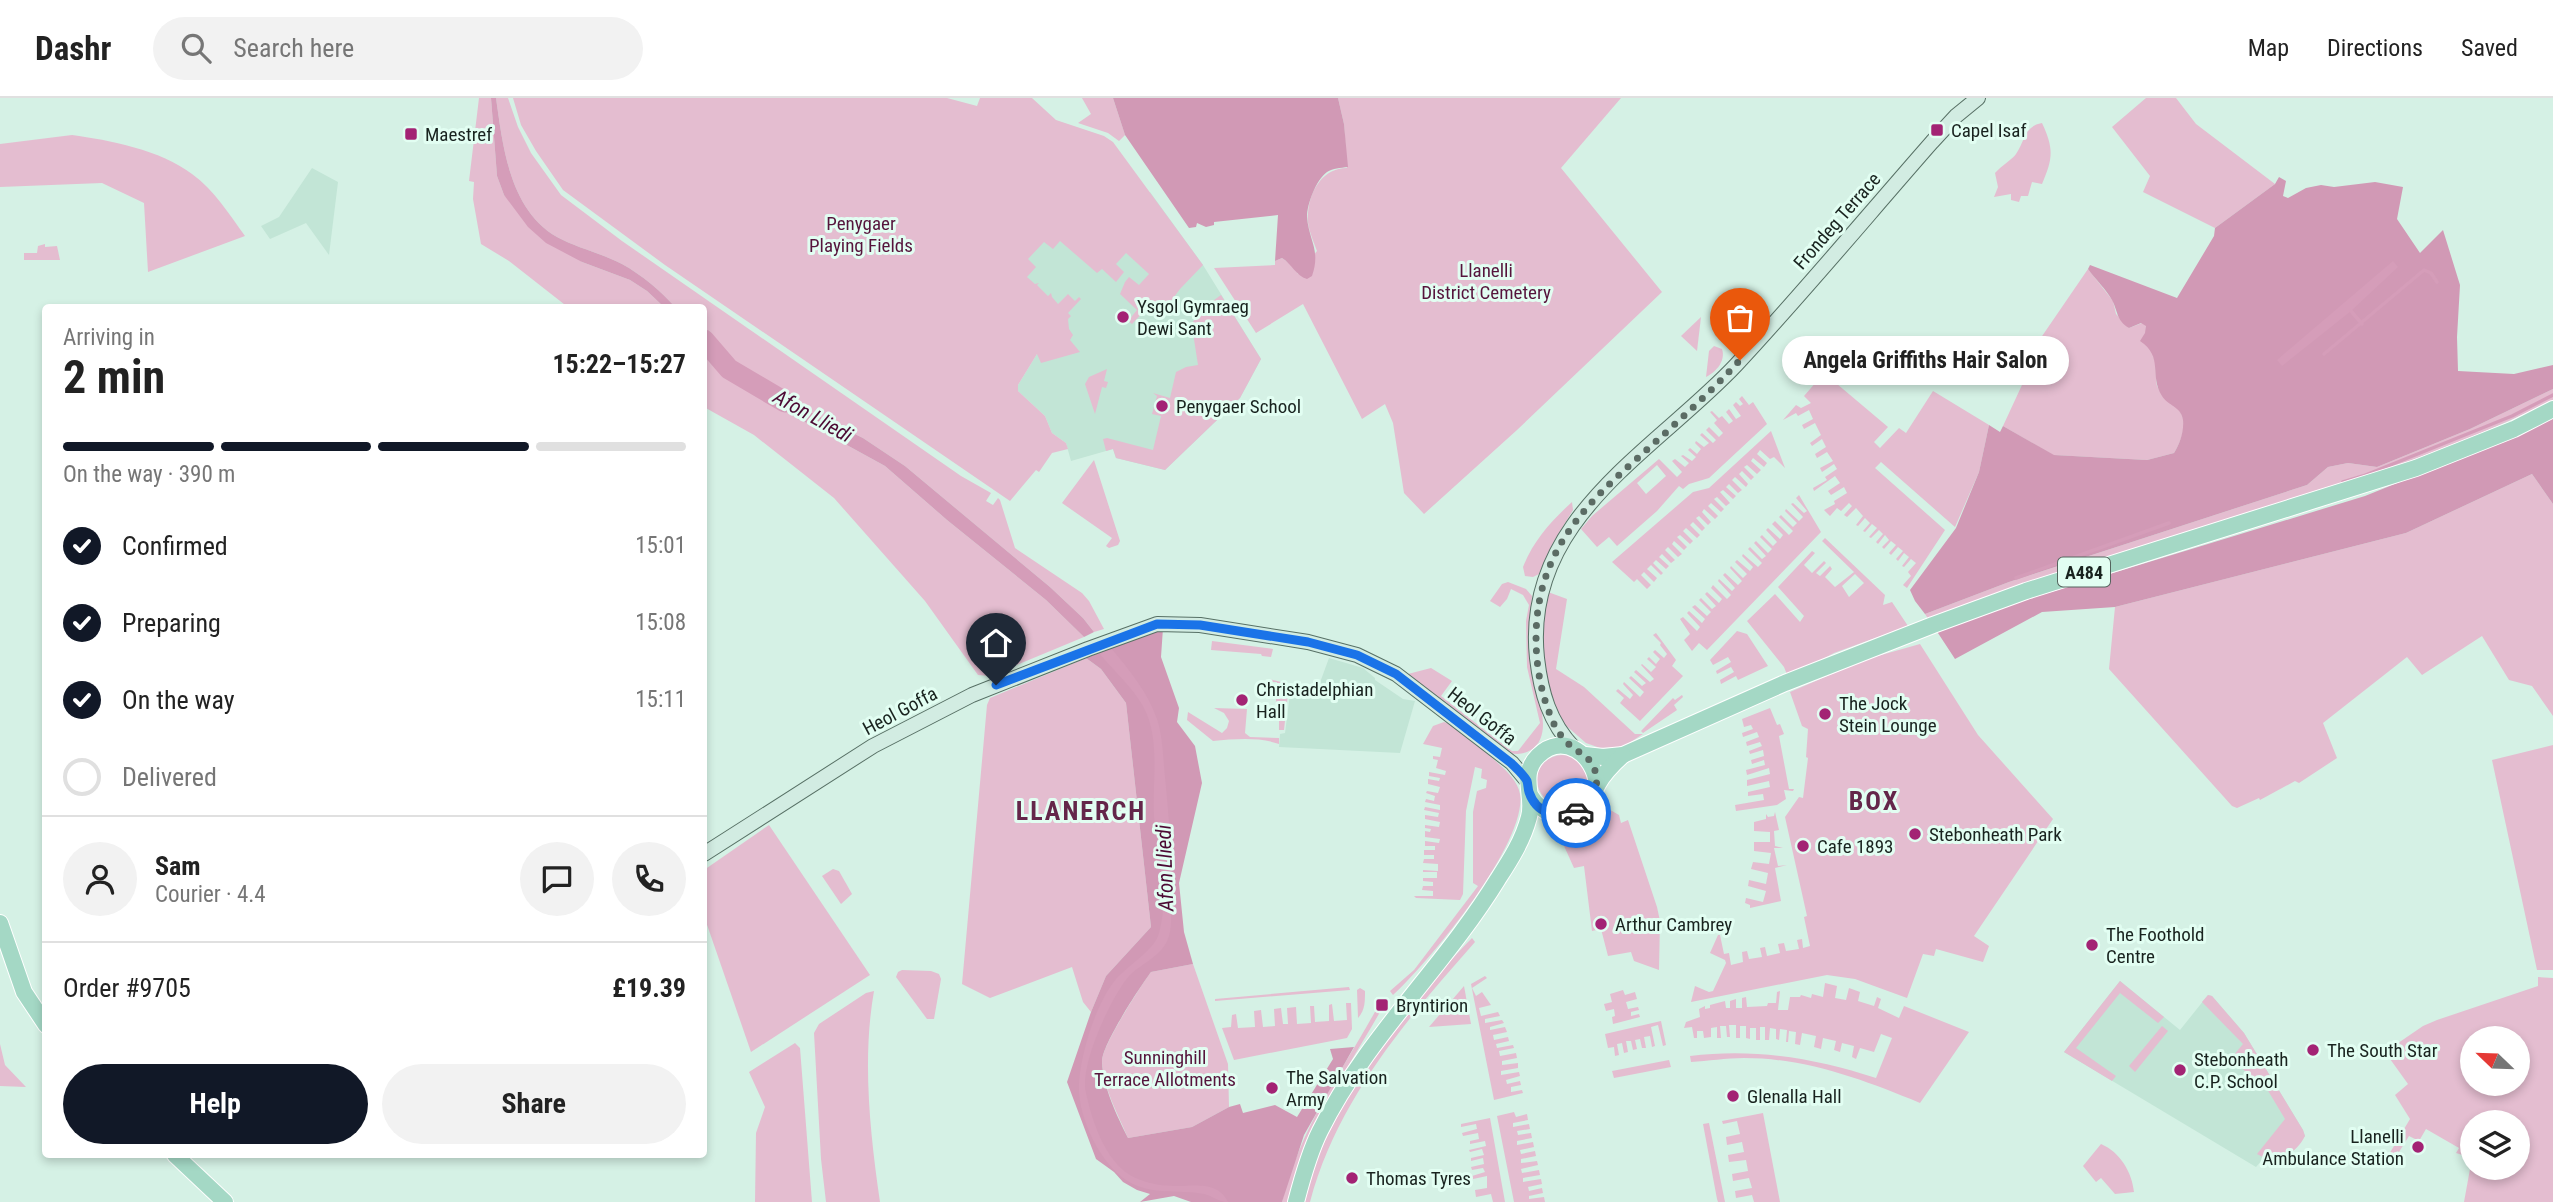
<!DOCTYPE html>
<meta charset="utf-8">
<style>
body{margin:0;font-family:"Roboto Condensed",sans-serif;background:#f2f2f2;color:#222;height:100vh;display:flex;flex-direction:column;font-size:26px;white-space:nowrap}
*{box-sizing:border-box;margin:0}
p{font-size:23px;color:#767676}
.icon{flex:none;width:38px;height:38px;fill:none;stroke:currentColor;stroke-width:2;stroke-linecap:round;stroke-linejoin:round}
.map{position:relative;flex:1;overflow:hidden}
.details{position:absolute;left:42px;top:206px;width:665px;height:854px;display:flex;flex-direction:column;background:#fff;border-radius:7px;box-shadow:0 4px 10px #0003}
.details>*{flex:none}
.needle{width:46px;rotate:293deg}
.fabs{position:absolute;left:2460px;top:928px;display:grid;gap:14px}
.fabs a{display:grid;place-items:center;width:70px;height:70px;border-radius:50%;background:#fff;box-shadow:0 4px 10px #0003;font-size:35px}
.pin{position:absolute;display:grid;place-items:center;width:60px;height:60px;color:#fff;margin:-72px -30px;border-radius:50% 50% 50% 0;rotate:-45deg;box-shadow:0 0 7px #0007}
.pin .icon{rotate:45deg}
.courier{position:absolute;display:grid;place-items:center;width:70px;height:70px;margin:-35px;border:5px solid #1a73e8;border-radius:50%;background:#fff;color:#222;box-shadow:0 2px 9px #0007}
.bubble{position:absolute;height:49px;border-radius:24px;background:#fff;box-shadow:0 4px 10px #0003;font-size:23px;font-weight:700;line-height:49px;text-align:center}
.head em{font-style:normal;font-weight:700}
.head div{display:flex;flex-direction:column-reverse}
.head{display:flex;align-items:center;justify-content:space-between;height:119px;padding:0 21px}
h1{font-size:46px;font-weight:700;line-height:52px}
.bar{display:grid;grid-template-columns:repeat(4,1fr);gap:10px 7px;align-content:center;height:84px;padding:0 21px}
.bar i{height:9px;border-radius:5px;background:#e0e0e0}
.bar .selected{background:#111827}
.bar p{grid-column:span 4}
.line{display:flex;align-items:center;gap:18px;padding:0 21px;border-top:2px solid #e0e0e0}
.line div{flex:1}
.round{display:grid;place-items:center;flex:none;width:74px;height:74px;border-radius:37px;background:#f2f2f2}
ol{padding:0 21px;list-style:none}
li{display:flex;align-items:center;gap:21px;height:77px}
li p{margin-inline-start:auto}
li .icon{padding:7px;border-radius:50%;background:#111827;color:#fff;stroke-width:4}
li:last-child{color:#767676}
li i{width:38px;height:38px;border:4px solid #e0e0e0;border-radius:50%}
.cta{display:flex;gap:14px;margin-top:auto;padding:14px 21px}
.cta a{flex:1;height:80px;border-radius:42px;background:#111827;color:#fff;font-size:28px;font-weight:700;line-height:80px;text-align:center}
.cta a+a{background:#f2f2f2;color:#222}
header{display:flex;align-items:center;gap:42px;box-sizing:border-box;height:98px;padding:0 35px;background:#fff;border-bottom:2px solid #e0e0e0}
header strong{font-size:33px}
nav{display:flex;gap:38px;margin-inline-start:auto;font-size:24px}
.search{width:490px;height:63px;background:#f2f2f2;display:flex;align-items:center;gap:18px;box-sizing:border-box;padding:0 24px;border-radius:38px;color:#767676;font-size:26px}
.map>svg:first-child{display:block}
.built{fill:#c2e5d6}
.green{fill:#e4bdd0;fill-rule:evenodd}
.forest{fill:#d199b5}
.water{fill:#d59db9}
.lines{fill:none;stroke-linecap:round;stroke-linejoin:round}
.stream{stroke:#d59db9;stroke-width:3.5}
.river{stroke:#d59db9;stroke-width:21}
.secondary-casing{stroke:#577065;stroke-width:16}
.primary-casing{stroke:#fff;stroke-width:18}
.secondary{stroke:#d2ece2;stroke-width:14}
.primary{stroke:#a4d8c5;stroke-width:16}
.done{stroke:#5b6b64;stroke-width:7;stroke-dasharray:0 12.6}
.route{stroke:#1a73e8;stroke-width:9}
.poi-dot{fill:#a32374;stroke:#e2fef2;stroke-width:2.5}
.labels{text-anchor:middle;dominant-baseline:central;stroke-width:6;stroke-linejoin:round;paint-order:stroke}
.shield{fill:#e2fef2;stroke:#55655e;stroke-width:2}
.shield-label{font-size:18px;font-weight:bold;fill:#19231f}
.poi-label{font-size:19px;fill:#19231f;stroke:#e2fef2;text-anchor:start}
.street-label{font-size:19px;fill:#19231f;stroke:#e2fef2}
.park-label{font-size:19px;fill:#56143c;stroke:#e2fef2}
.water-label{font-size:21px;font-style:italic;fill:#4c0a34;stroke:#e2fef2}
.district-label{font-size:26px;font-weight:bold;letter-spacing:2px;fill:#64264a;stroke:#e2fef2}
</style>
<header>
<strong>Dashr</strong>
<div class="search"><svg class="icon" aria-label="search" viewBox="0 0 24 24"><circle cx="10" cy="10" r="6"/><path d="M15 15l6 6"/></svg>Search here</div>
<nav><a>Map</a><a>Directions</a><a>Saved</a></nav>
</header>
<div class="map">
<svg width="2553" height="1104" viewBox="0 0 2553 1104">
<rect width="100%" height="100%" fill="#d5f1e5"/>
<g class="built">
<path d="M312,70L338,84L329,157L306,125L270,141L261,128L279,119Z"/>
<path d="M1150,94L1203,167L1261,261L1240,300L1165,372L1116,360L1113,351L1071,363L1066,345L1052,335L1045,318L1018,293V287L1037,256L1009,211L1036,122Z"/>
<path d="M1329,560L1363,570L1375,580V582L1403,601L1415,603L1400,655L1279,649L1280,636L1285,635L1291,588L1318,590Z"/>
<path d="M2120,883L2180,932L2208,897L2212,898L2244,935L2303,1032L2305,1038L2292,1055L2274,1065L2263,1061L2256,1069L2064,954Z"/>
</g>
<g class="green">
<path d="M479,0H491L497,78L504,97L582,164L630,182L647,193L665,210H569L509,163L481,146L473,101L474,84L469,83Z"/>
<path d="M496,0H508L518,29L531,55L561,97L622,143L961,378L991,395L986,403L993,407L998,400L1000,402L1015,450L1082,495L1089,503L1104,531L1094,534L1083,520L1050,489L905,368L863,340L755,287L731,268L704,238V210H676C661,193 642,177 622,166C601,155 577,150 557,139C509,111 503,48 496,0Z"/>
<path d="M513,0H947L977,8L980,0H1032L1056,22L1104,38L1113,44L1203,167L1180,191L1159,219L1148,209L1132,226L1128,223L1137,212L1120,196L1125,184L1129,179L1139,187L1149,176L1126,155L1116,166L1124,174L1116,184L1102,171L1097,175L1060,143L1053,151L1044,144L1028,161L1036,169L1027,179L1035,186L1039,185L1037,187L1048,198L1051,195L1052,199L1058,206L1068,196L1075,203L1079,199L1081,201L1068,215L1071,218L1068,221L1069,231L1073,237L1070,242L1080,254L1041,265L1037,256L1018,287V293L1045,318L1052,335L1066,345L1068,351L1052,355L1039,374L1036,372L1010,403L665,167L563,92L536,53L521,27Z"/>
<path d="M1082,0H1113L1125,37L1119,43L1108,35L1078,25L1091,16Z"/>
<path d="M1338,0H1621L1561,70L1662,194L1517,332L1424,416L1404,395L1393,325L1385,306L1362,321L1303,206L1256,235L1214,170L1275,167V163L1282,160L1294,169L1298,176L1317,153C1313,142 1306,127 1308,115C1310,92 1323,70 1347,70L1344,26Z"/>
<path d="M2146,0H2176L2196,26L2275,86L2215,130L2143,94L2150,78L2112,29Z"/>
<path d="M2042,25C2054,51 2053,60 2042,86L2032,84L2028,98H2021L2019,104L2011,102V96L1994,99L1998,89L1995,75C2001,68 2013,61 2016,56C2025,43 2024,28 2042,25Z"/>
<path d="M72,37C109,42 161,52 192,76C214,92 229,116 245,138L148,174L144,105L102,85L0,89V46Z"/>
<path d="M45,146V149L57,148L60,162H24V155H37L38,148Z"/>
<path d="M2088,171L2113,203L2116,216L2129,230L2142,225L2146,227C2145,240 2151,248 2154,260C2157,268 2155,279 2157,288C2162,300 2173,303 2179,312C2189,325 2181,343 2174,355L2147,362L2053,357L2003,328L2041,246L2038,244Z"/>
<path d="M1221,197L1261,261L1240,300L1165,372L1116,360L1113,351L1106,353L1103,341L1107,340L1153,352L1161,318L1152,316L1157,298L1153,295L1170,300L1176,274L1186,269L1198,267L1193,235L1186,232L1206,208Z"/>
<path d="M1701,219L1697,253L1681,238Z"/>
<path d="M1714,248L1722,251C1726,263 1716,274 1706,279L1709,253Z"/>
<path d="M704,252L727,279L743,290L885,368L947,422L1046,502L1084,539L990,578L978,577L925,503L834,400L754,337L704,309Z"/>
<path d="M1107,271L1104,283L1108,284L1106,290L1102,289L1095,316L1085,286L1089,279Z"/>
<path d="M1824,275L1888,329L1874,344L1880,350L1899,330L1906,335L1933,293L1989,327L1979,374L1955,429L1881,364L1875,370L1945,432L1907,490L1903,487L1911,478L1908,474L1916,465L1911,461L1904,469L1902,468L1909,459L1904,455L1898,463L1896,461L1903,453L1898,449L1891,457L1889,455L1896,447L1891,443L1884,451L1882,449L1889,442L1885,437L1878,446L1876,444L1883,436L1879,432L1871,440L1869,439L1877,430L1872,426L1865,434L1863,433L1870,425L1865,420L1858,428L1856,427L1863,418L1856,410L1847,419L1844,417L1852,408L1849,405L1841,413L1837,410L1830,418L1824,412L1835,406L1834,403L1847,395L1844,389L1831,397L1828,393L1840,385L1835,378L1814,393L1813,390L1827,382L1825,379L1837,371L1834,366L1822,374L1820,370L1833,363L1827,354L1817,360L1815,356L1826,349L1822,341L1812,348L1810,345L1821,337L1815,325L1804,331L1802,327L1813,321L1809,312L1798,318L1796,315L1783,322L1796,307L1801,310L1811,305L1804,298Z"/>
<path d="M2553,291V302C2354,401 2134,438 1929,522L1925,516L2009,484L2307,387L2328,369L2348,365L2377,369L2470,331Z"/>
<path d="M1742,298L1749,307L1753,304L1767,326L1709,380L1689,386L1683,391L1679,388L1657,413L1617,448L1609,439L1597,449L1581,431L1592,418L1659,361L1677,379L1682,374L1672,363L1675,361L1685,369L1689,365L1681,358L1683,357L1692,363L1696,359L1688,352L1690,350L1697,356L1701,351L1695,345L1696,343L1704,349L1709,345L1700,337L1702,335L1713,345L1716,342L1706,332L1709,329L1719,339L1723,335L1714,325L1717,322L1710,314L1712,313L1719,320L1722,318L1729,326L1733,323L1726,314L1729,311L1736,321L1741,318L1733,307L1736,304L1740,308L1743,306L1739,301ZM1657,367L1666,378L1646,396L1637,385Z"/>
<path d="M1771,333L1785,370L1774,359L1770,361L1760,352L1757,356L1767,365L1764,369L1753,360L1751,363L1761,372L1757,376L1747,367L1744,369L1754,379L1751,382L1742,373L1739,376L1748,386L1746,389L1735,379L1732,382L1742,392L1738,395L1729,386L1726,389L1736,398L1733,401L1723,392L1720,394L1730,405L1726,408L1717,399L1714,401L1724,411L1721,414L1711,405L1708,408L1718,418L1715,421L1704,411L1702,414L1711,424L1708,427L1699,418L1696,420L1705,430L1702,433L1693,424L1690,427L1700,437L1697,440L1686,430L1683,433L1693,443L1690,446L1680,437L1677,439L1687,449L1684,452L1674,443L1672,446L1682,456L1678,459L1668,449L1665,452L1675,462L1671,465L1662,456L1659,459L1669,468L1666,471L1656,462L1653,465L1663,475L1661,477L1651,467L1647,471L1657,480L1654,484L1644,474L1641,477L1651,487L1647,491L1637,481L1634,484L1612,464L1693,394L1709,390Z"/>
<path d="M1094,362L1120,443L1118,447L1109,450L1106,448L1112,440L1062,405Z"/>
<path d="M2532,376L2553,406V618L2532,588L2509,582L2482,538L2422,577L2407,559L2323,625L2337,660L2299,685L2295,683L2260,702L2259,700L2237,710L2232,708L2109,571L2115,509L2406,435Z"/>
<path d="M1799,397L1821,434L1707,552L1699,545L1692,553L1684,542L1690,536L1680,521L1683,519L1697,533L1700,529L1687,515L1689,513L1702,525L1705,521L1692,509L1695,507L1707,518L1711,514L1699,502L1701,500L1712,511L1716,508L1705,496L1707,494L1719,505L1722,501L1711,490L1713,487L1727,501L1731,497L1718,483L1719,481L1732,493L1735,490L1723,477L1725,475L1738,487L1742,483L1730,470L1731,468L1743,480L1747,476L1735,464L1737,462L1750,473L1753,469L1742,458L1743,456L1758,469L1762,465L1748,451L1750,449L1762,461L1766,458L1754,445L1756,443L1768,455L1772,451L1760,439L1762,437L1773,448L1777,444L1766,432L1768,430L1780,441L1783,437L1772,426L1775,423L1789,437L1793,433L1779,419L1781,417L1793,429L1797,425L1785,413L1786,411L1799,423L1803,419L1791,406L1793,405L1804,415L1807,413L1796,400Z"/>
<path d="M1572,404L1573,412L1553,445L1539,476L1533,479L1525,478L1523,469C1533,443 1552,422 1572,404Z"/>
<path d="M1825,440L1885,497L1883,507L1892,504L1908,528L1834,555L1788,579L1784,569L1747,523L1775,496L1800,524L1804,518L1778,489L1812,453L1815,455L1804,467L1812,475L1824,463L1826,465L1816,475L1820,478L1830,468L1832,471L1825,479L1835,489L1854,474L1822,443ZM1855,476L1864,485L1849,499L1842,488Z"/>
<path d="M1508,484L1526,491L1532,498C1531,520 1528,542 1530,564C1533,589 1557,635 1531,652C1524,656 1517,657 1510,655L1408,576L1431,570L1452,583L1441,598L1505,648L1512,653H1518L1540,625L1527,569L1526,523L1529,507L1523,497L1511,491L1507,501L1500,509L1490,503L1502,486Z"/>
<path d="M1548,494L1567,501L1556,571L1584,589L1635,636H1643L1623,649L1600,650L1586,645L1555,618L1547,589L1542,551L1544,515Z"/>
<path d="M1737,533L1747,536L1768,568L1738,582L1736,578L1721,586L1720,582L1734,574L1731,569L1717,576L1716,573L1731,564L1728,559L1713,567L1710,562Z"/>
<path d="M1656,535L1676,562L1672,568L1683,578L1640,623L1620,605L1624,600L1616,593L1618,591L1630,601L1633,597L1623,586L1624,584L1640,599L1644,594L1629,580L1631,578L1642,588L1646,585L1634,574L1636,572L1650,584L1654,581L1641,567L1642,566L1651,574L1656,569L1647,561L1649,559L1656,566L1660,561L1653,554L1655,552L1664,560L1667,556L1660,547L1661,545L1653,537Z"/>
<path d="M1212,543L1273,551L1271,559L1262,558L1261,556L1211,552Z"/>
<path d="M1920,546L1978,637L2053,721L1974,838L1989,848L1983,864L1936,851L1934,858L1923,856L1907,900L1855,881L1827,877L1691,904L1695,888L1709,894L1713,893L1726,865L1725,862L1710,855L1718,837H1720L1724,856L1729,855L1731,867L1743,864L1742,854L1747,853L1749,861L1762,859L1760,850L1765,849L1767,858L1780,855L1778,846L1784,845L1786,853L1799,851L1797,842L1802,841L1803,850L1810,848L1804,819L1807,818L1785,719L1799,699L1803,700L1808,660L1806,659L1808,631L1802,628L1790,594L1867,561Z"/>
<path d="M1086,560L1101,571L1126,605L1151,829L1106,878L1091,914L1083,904L1072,869L990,900L962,886L987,607L990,600Z"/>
<path d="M1269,581L1289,586L1284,632H1279V620H1275L1277,584H1269Z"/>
<path d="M1682,597L1683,599L1674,607L1677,612L1643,635L1641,633L1673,600L1675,602Z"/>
<path d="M1214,610L1247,611L1245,635L1250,639L1279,640V646C1260,639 1235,641 1213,643L1187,622L1188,614L1222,635L1227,630L1229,623L1224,615Z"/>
<path d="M1770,610L1777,627L1780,626L1784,636L1779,638L1789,691H1794L1793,693L1784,692L1786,701L1777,707L1736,713L1735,707L1764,702L1763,696L1748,698V694L1770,689L1769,683L1747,688V682L1770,676L1769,670L1747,677L1746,672L1765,667L1764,662L1752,666L1751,662L1764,658L1763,652L1750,656L1749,653L1762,648L1760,644L1747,648L1746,644L1759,639L1757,634L1743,639L1742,635L1753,631L1751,627L1744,629L1742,621Z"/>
<path d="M1444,624C1461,629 1474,643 1487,655C1499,667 1517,679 1520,696C1528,744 1428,866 1393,897L1390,893L1414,872L1478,788L1473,785V714L1477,693L1486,690L1487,682L1481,680L1482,671L1475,669L1466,713L1463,796L1460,802L1416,800L1414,798H1433V793L1422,792L1423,788H1433V784L1423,783V780H1437V774H1423V772L1438,773V766L1423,765L1424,761H1434V757H1424V752H1435V748H1425V743L1439,745L1440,741L1425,739V733L1430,734L1431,731L1425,730V727L1439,729L1440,724L1425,721V717L1438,719L1439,715L1424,712L1425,709L1440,712V707L1425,704L1426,701L1434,703L1435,698L1426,695L1427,693L1438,695L1440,689L1428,686V681L1439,683L1440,680L1429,678V674L1445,677L1446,673L1436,670L1438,662L1433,661V658L1440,659L1442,650L1423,646L1433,628Z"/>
<path d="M2553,647V872H2537L2492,662Z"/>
<circle cx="1562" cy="682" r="25"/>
<path d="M1605,709L1619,717L1621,725L1628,722L1657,809L1660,823L1659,872L1634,863L1631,854L1608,858L1601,831L1592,833L1584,768L1574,770L1560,739C1577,732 1594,723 1605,709Z"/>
<path d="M1775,714L1779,732L1774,733L1775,748L1783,750H1774L1778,768L1787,767L1775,770L1781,803L1750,810V807L1745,805L1746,800L1763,804L1766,793L1748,788L1749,782L1766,786L1768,775L1751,771L1753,764L1769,766L1771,755L1754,753V744H1770V734L1754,733V724L1766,721V716L1768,719L1774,718Z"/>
<path d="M769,727L870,877L751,954L704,818V772Z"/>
<path d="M833,771L839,773L852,796L841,806L822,778Z"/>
<path d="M1472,840L1475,844C1407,921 1337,1002 1310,1104H1305C1318,1036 1362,976 1403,922C1425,893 1447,865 1472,840Z"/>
<path d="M1193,866L1228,966L1229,1009L1192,1029L1128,1040C1118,1016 1103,990 1102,963C1102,948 1140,889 1151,874Z"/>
<path d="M902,872L931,873L939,876L941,881L934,921H927L896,879L898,874Z"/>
<path d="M1485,878L1487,880L1472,890L1476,898L1482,894L1491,907L1479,910L1481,918L1498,914L1500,918L1485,921V925L1502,922L1504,925L1490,929V932L1505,929L1507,934L1493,937L1494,942L1508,939L1509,943L1496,946L1497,950L1513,947L1514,950L1499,953L1500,958L1516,955L1517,960L1502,963V967L1518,965V970L1501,973V977L1519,974L1520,978L1506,982L1507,986L1520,983L1521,987L1511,989V994L1522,992L1523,995L1494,1002L1471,886Z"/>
<path d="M2538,879L2553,880V1104H2464L2472,1060L2456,1055L2459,1050L2426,1031L2419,1043L2409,1038L2399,1054L2397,1053L2393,1060L2388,1058L2410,1021L2395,997L2408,986L2385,954L2423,928L2437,922L2538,888ZM2473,940H2518V985H2473ZM2473,1024H2518V1069H2473Z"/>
<path d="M2120,883L2164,919L2158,925L2120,895L2076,950L2116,978L2112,983L2064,954Z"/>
<path d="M1825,885L1837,888L1835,900L1846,902L1849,890L1860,894L1858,903L1874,908L1877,899L1881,901L1878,910L1899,920L1904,908L1969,934L1920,1005C1864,982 1806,960 1744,960C1726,960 1708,963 1691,964L1690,958C1754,950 1815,960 1876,980L1892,940L1881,936L1874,954L1860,950L1856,961L1852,959L1854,948L1842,945L1840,954L1834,952L1836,943L1823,940L1821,951L1814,949L1816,938L1802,935L1800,947L1795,946L1796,934L1789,933L1788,944H1786L1787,932L1780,931L1779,942L1776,941V931L1770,930L1769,942H1765V929H1760V942H1756V930H1750V941L1746,940V928H1740V940H1736V927H1729L1730,939H1727L1726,928H1720L1721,940H1717V929L1711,930V939L1704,940L1703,933H1697V940H1694L1692,929L1684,930L1686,924L1700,919L1699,911L1705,908V911L1710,910V907L1725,903L1726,910H1730V903L1736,901V910H1742V900L1746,899L1747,909L1767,908L1768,905H1776L1777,894L1780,893L1778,912H1788L1790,899H1800L1801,897L1811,900L1812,896L1823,899Z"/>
<path d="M1464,888L1471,926L1429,929Z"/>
<path d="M1349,889L1350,892L1215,903V901Z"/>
<path d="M1360,890L1365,893C1365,904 1365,912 1358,920L1357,892Z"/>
<path d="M1623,892L1625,897L1635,894L1637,901L1626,904L1628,911L1638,909L1639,912L1631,914V918L1639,916L1640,919L1613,926L1612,919L1615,918L1614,911L1606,913L1604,906L1612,904L1610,896Z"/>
<path d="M874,893C862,961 870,1035 880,1104H826L821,1061L814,935L819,926L866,895Z"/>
<path d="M2208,897L2212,898L2244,935L2303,1032L2305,1038C2298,1052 2287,1058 2274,1065L2257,1056L2285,1021L2267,991L2234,964L2232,966L2228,964L2243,946L2202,904Z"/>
<path d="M1346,905H1351L1352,931L1347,940L1234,962L1222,930L1231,929L1232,917L1236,916L1238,930L1255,929L1254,913L1261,912L1263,929L1275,928L1274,911L1281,910L1283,926H1288L1287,910L1296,909L1297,926L1311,925L1310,908H1314L1315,924L1329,923V907L1332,906L1334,923L1347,922Z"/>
<path d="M1376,912L1380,914C1344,977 1304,1033 1288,1104H1282C1301,1029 1339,978 1376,912Z"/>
<path d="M1661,923L1666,947L1663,948L1658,927L1651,929L1655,948L1652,949L1650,938L1644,939L1646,950H1642L1640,941L1635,942L1637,951L1633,952L1631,943H1626L1628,954L1624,955L1622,945L1617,946L1619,957L1615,958L1614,949L1608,950L1605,936Z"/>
<path d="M2162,928L2168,933L2135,974L2129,968Z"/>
<path d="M795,945L800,950L812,1104H755L756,1035L765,1009L749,974Z"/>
<path d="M0,946L5,967L26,989L0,988Z"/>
<path d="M1669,962L1671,969L1614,980L1612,973Z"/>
<path d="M1514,1014L1516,1019L1527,1016L1528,1022L1513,1025V1029L1529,1026L1530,1031L1517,1033L1518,1037L1531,1035L1532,1040L1517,1043V1047L1533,1044L1534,1049L1520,1052L1521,1056L1535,1053L1536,1058L1521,1061V1065L1537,1063L1538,1067L1521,1071L1522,1075L1539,1072L1540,1077L1523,1080V1084L1541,1081L1542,1086L1528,1089L1529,1093L1542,1090L1543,1095L1529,1098V1101L1544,1099L1545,1104H1514L1497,1018Z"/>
<path d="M1763,1015L1780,1104H1754L1752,1097L1736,1100L1735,1093L1752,1090L1749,1080L1733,1083L1732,1076L1748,1073L1746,1062L1729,1064L1728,1057L1744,1054L1742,1044L1727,1047L1726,1039L1740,1036L1737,1023L1723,1026L1722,1023Z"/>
<path d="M1490,1020L1505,1104H1493L1491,1096L1476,1099L1475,1092L1487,1090V1078L1473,1081L1472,1078L1485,1074L1483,1070L1472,1072L1471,1069L1484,1066L1483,1060L1471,1063V1060L1484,1057L1482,1051L1470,1054L1469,1052L1486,1048L1485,1043L1470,1046V1043L1479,1041L1478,1035L1463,1038L1462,1035L1477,1031L1476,1026L1461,1029V1026Z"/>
<path d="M1709,1025L1725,1104H1718L1717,1101L1703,1026Z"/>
<path d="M2101,1046C2120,1054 2132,1074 2134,1094L2115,1096L2101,1080L2096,1084L2083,1068Z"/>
</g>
<g class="forest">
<path d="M1113,0H1338L1344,26L1348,69C1340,70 1333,70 1327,74C1316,82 1307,106 1307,119C1309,143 1321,152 1312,178L1307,181C1296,178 1292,166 1282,160L1275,163L1278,117L1214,124V127L1206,129L1197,125L1196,129L1189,130L1125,37Z"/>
<path d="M2279,79L2286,83L2283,98L2288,100L2306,90L2321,87L2334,89L2375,84L2403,89L2397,121L2420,155L2443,132L2460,187L2457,239L2458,273L2514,276L2553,267V291L2470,331L2377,369L2348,365L2328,369L2307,387L2009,484L1925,516L1915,503L1910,492L1956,430L1979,374L1989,327L2000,334L2003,328L2054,357L2147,362L2174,355C2180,345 2184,334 2183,322C2181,308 2168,308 2162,298C2149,277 2164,259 2140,243L2145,235L2146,228L2141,225L2129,230C2116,222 2118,213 2112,202C2106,191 2095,181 2088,171L2090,167L2177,200L2214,138L2215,130L2275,86Z"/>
<path d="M2553,319V406L2532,376L2406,435L2115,509L2042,514L1955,561L1936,532L2025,502L2365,398L2509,340Z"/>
<path d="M1163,530L1161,559L1179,610L1177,624L1195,648L1202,685L1179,785L1184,834L1193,866L1151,874C1140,889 1101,948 1102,964C1103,989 1117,1018 1128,1040L1192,1029L1229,1009L1240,1006L1243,1015L1275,1007L1297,1019L1333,961L1330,951L1354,949L1304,1037L1282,1104H1191L1174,1098L1140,1104L1150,1096L1137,1092L1123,1084L1114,1074L1096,1061L1067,984L1091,914L1106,878L1151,829L1126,605L1101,571L1086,560Z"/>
</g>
<g class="water">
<path d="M491,0H496C503,48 509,111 557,139C577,150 601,155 622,166C642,177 661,193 676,210H665L647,193L630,182L582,164L546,145L528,129L504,97L497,78Z"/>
<path d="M2393,163L2398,169L2351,213L2282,268L2277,262Z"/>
<path d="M704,239L731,268L755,287L863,340L905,368L1050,489L1083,520L1094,534L1084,539L1046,502L947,422L885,368L743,290L727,279L704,252Z"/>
<path d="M1111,550C1130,573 1147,593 1157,621C1163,639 1163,660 1165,679C1169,721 1173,763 1171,806C1171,816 1172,828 1169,838C1163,858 1143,864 1129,878C1111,899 1079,968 1086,995C1092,1023 1105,1062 1130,1077C1143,1085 1161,1088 1177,1088C1195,1088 1218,1083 1228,1104C1218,1104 1213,1098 1204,1096C1178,1091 1150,1098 1126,1082C1099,1064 1077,1017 1079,985C1081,955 1095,909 1113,885C1125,868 1154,854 1159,835C1170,797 1157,756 1154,718C1152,682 1161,641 1143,608C1132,589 1113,572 1099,555Z"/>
</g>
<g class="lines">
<g class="stream">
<path d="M2351,213L2362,226"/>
<path d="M2324,256L2424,172L2431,175L2437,184"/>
<path d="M2343,384L2363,378L2512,318L2553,297"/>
<path d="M2016,480L2169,425"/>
</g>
<path class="river" d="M704,242L729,271L785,304"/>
<g class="secondary-casing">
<g id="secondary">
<path d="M1574,650C1549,624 1541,594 1537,560C1522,421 1655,353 1736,267C1804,194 1867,118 1932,44L1956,18L1978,0"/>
<path d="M704,756L873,648L972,597L1088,551L1157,526L1200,527L1308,544L1357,557L1396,576L1512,665L1527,683"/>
</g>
</g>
<g class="primary-casing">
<g id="primary">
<path d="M1585,657L1603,659L1623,657L1785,585L1933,527L2026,493L2416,370L2514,331L2553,311"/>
<path d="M1530,697C1542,718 1570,728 1588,706C1593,700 1594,693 1598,686C1604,675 1613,666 1623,657"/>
<path d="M0,825L24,894L46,927"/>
<path d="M175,1057L225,1104"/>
<path d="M1296,1104C1302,1081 1309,1055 1320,1033C1366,940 1444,869 1498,781C1511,761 1523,742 1529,719C1535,698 1519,677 1538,658C1563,633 1595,657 1597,687"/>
</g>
</g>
<use href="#secondary" class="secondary"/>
<use href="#primary" class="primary"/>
</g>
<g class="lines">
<path class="done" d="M1576,715C1593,705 1603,685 1592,666C1587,657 1579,655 1572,649C1563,642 1555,630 1551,619C1538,588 1534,552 1537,520C1544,447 1589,403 1640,358C1674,327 1709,296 1740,262"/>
<path class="route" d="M996,587L1157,526L1200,527L1308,544L1357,557L1396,576L1511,665C1516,670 1524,677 1527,683C1528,686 1528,691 1529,694C1536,715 1556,721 1576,715"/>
</g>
<g class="poi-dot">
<rect x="1930" y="25" width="14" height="14" rx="3.5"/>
<rect x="404" y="29" width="14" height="14" rx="3.5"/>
<circle cx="1123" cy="219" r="7"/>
<circle cx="1162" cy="308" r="7"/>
<circle cx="1242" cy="602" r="7"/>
<circle cx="1825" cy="616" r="7"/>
<circle cx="1915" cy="736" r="7"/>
<circle cx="1803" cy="748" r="7"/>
<circle cx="1601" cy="826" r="7"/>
<circle cx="2092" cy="847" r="7"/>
<rect x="1375" y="900" width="14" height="14" rx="3.5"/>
<circle cx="2313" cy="952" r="7"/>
<circle cx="2180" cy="972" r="7"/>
<circle cx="1272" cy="990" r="7"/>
<circle cx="1733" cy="998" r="7"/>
<circle cx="2418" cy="1049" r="7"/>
<circle cx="1352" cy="1080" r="7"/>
</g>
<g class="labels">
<rect class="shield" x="2058" y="459.5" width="52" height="29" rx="5"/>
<g class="shield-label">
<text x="2084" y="474">A484</text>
</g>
<g class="poi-label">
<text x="1951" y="32">Capel Isaf</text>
<text x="425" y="36">Maestref</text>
<text x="1137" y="208">Ysgol Gymraeg<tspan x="1137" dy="22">Dewi Sant</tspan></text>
<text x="1176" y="308">Penygaer School</text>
<text x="1256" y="591">Christadelphian<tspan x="1256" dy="22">Hall</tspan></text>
<text x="1839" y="605">The Jock<tspan x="1839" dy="22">Stein Lounge</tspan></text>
<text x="1929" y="736">Stebonheath Park</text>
<text x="1817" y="748">Cafe 1893</text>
<text x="1615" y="826">Arthur Cambrey</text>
<text x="2106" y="836">The Foothold<tspan x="2106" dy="22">Centre</tspan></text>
<text x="1396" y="907">Bryntirion</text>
<text x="2327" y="952">The South Star</text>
<text x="2194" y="961">Stebonheath<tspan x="2194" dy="22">C.P. School</tspan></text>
<text x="1286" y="979">The Salvation<tspan x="1286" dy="22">Army</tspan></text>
<text x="1747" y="998">Glenalla Hall</text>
<text x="2404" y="1038" text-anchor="end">Llanelli<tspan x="2404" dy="22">Ambulance Station</tspan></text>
<text x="1366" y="1080">Thomas Tyres</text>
</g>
<g class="street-label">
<text transform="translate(1837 123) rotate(-49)">Frondeg Terrace</text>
<text transform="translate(900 613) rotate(-28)">Heol Goffa</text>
<text transform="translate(1482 618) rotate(38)">Heol Goffa</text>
</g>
<g class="park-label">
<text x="861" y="125">Penygaer<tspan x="861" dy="22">Playing Fields</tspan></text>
<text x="1486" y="172">Llanelli<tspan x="1486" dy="22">District Cemetery</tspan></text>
<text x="1165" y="959">Sunninghill<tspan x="1165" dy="22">Terrace Allotments</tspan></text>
</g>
<g class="water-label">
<text transform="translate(813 318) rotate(29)">Afon Lliedi</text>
<text transform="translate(1165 770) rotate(-92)">Afon Lliedi</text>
</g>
<g class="district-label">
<text x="1874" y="703">BOX</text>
<text x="1081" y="713">LLANERCH</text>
</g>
</g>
</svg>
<div class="fabs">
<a><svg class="needle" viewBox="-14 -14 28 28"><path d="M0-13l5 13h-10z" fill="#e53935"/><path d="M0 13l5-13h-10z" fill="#767676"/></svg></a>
<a><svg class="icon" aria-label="layers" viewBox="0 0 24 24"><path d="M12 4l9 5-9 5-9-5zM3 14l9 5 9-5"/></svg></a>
</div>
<div class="pin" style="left:1740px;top:262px;background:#ea580c"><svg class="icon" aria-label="bag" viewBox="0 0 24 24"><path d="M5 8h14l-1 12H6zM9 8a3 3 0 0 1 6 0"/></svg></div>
<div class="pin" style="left:996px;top:587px;background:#1f2937"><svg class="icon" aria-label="home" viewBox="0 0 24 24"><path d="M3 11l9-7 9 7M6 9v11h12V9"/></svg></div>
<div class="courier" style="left:1576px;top:715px"><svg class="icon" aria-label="car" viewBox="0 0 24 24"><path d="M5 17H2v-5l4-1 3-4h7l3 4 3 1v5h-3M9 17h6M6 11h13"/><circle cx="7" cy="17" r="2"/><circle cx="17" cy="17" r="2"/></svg></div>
<div class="bubble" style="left:1782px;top:238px;width:287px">Angela Griffiths Hair Salon</div>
<section class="details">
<div class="head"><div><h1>2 min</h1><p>Arriving in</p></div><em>15:22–15:27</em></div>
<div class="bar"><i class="selected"></i><i class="selected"></i><i class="selected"></i><i></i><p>On the way · 390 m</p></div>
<ol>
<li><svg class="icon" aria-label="check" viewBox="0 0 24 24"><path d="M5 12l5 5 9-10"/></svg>Confirmed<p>15:01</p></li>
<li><svg class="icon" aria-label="check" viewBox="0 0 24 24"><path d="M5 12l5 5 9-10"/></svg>Preparing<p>15:08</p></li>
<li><svg class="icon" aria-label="check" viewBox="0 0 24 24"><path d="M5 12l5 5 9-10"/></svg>On the way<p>15:11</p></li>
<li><i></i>Delivered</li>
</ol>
<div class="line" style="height:126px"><a class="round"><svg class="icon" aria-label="person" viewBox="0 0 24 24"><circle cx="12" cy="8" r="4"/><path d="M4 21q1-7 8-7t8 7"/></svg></a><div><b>Sam</b><p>Courier · 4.4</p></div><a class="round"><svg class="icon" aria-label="chat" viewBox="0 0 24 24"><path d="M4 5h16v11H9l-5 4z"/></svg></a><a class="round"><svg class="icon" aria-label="phone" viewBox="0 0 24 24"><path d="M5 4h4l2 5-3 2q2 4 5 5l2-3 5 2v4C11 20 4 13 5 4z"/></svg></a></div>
<div class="line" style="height:91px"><div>Order #9705</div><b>£19.39</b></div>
<div class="cta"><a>Help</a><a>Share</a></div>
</section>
</div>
